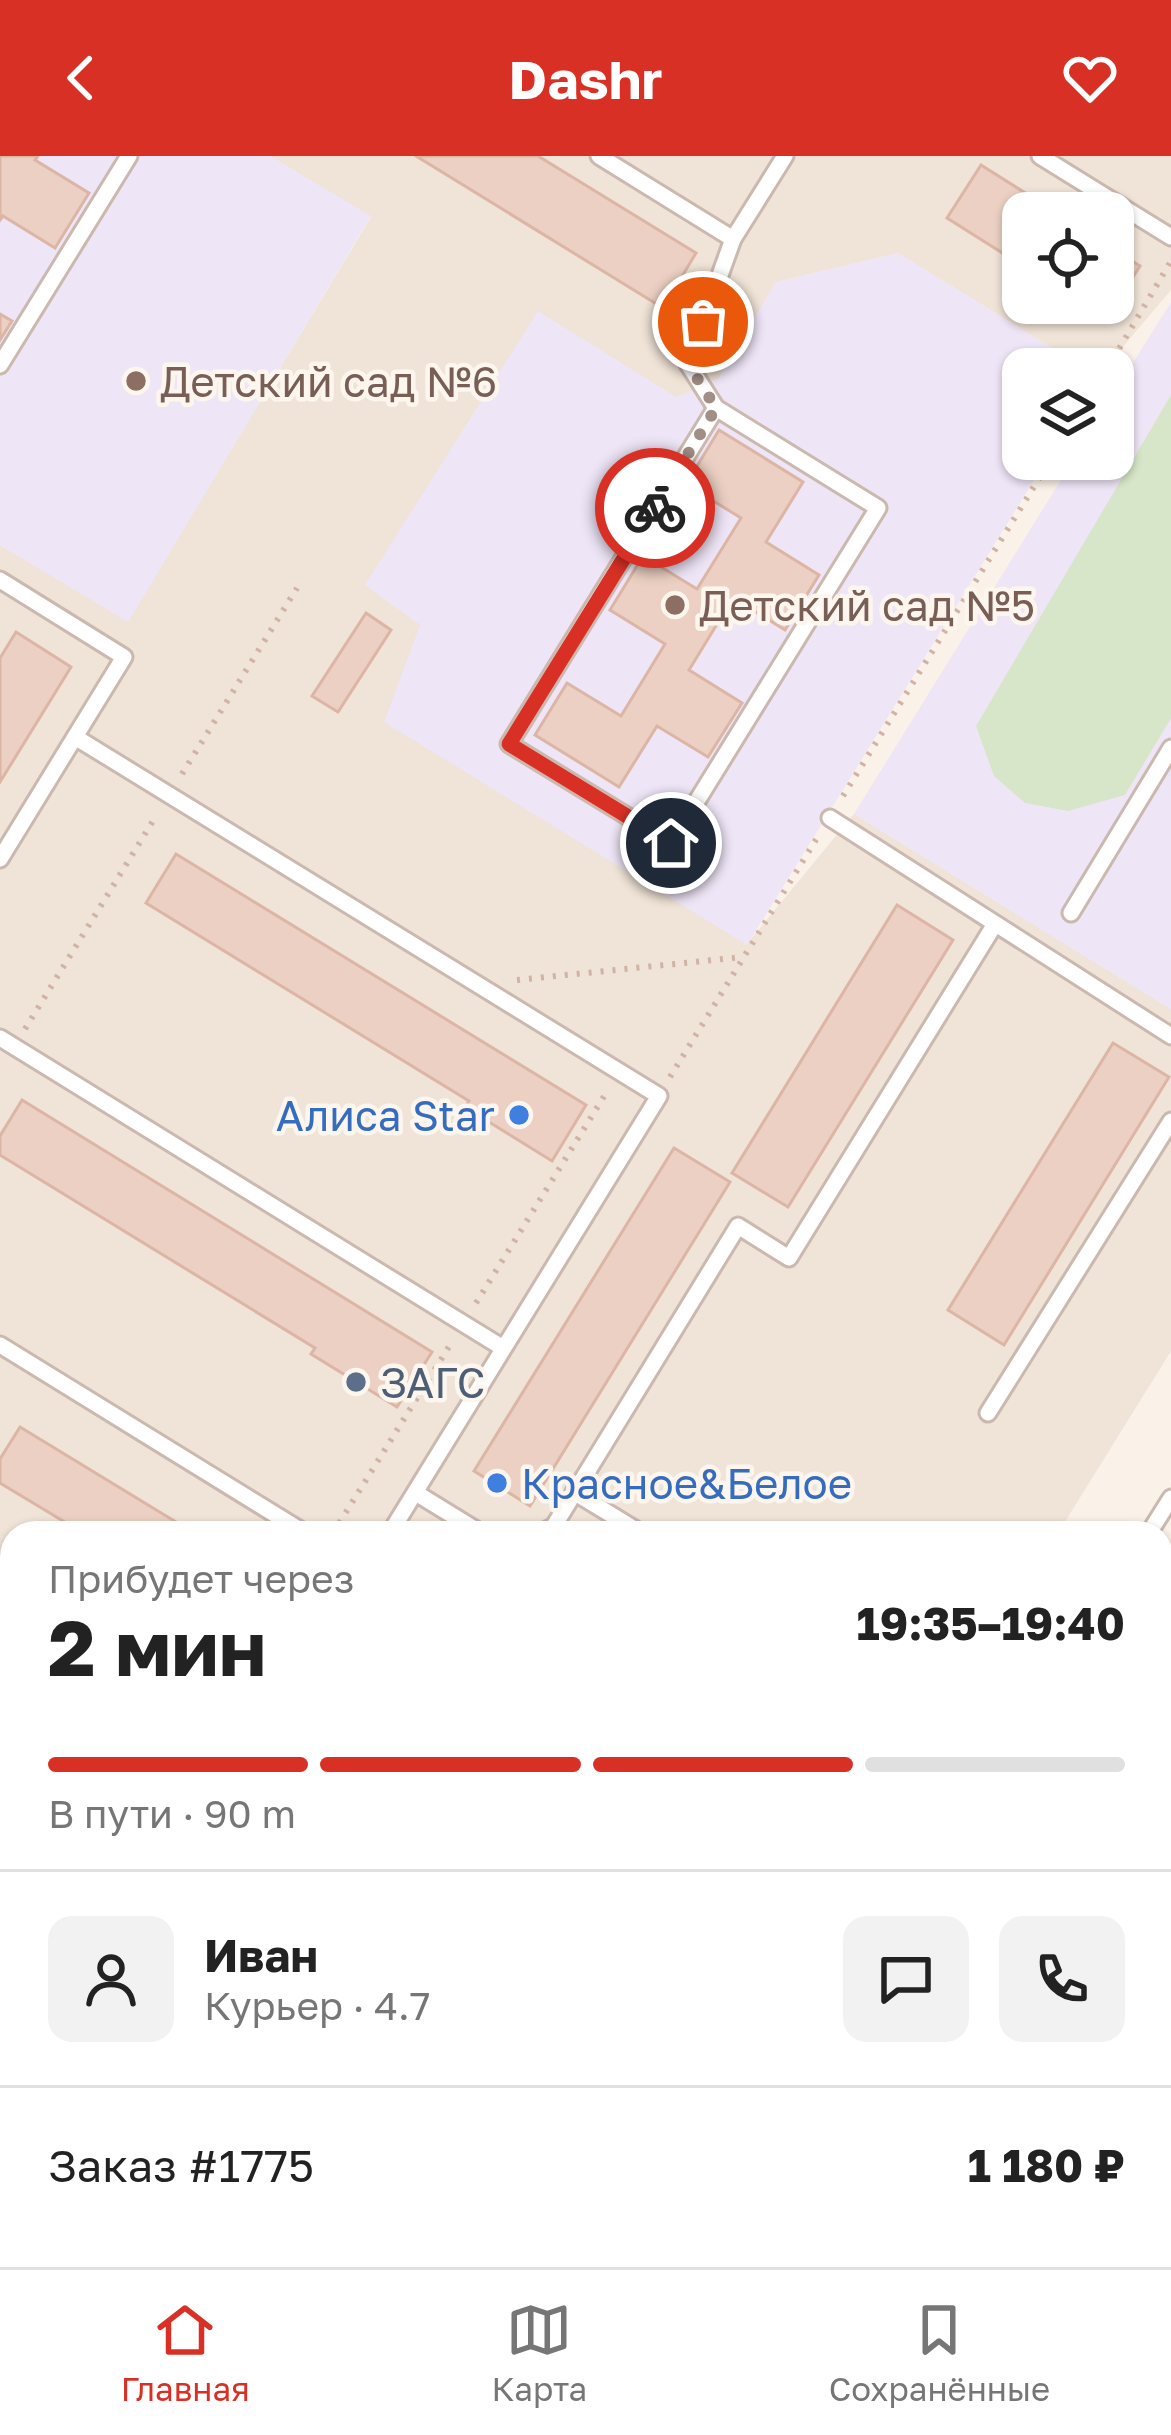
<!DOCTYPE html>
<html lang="ru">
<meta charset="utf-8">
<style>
body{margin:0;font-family:"Golos Text",sans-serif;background:#f2f2f2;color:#222;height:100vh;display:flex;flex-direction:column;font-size:45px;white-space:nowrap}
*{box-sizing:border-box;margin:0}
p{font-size:39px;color:#767676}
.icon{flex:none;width:66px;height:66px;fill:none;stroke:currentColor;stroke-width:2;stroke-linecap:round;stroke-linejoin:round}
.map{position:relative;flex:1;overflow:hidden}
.side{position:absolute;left:0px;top:1365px;width:1173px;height:747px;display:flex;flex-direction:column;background:#fff;border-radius:36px 36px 0 0;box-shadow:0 3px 9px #0004}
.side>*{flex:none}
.fabs{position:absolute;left:1002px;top:36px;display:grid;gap:24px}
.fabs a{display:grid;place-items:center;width:132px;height:132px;border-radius:24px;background:#fff;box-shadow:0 3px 9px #0004;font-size:60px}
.pin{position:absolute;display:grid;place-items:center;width:102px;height:102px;color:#fff;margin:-51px;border:6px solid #fff;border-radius:50%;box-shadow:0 3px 12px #0007}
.courier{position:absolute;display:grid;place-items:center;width:120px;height:120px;margin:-60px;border:9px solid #d93025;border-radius:50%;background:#fff;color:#222;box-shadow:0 3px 15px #0007}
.summary em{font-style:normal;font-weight:700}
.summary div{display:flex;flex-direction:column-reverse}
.summary{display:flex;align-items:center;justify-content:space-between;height:204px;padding:0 48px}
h1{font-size:78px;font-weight:700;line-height:90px}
.bar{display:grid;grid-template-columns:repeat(4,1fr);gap:18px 12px;align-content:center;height:144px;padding:0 48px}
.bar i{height:15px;border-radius:9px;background:#e0e0e0}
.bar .selected{background:#d93025}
.bar p{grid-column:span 4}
.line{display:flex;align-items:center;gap:30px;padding:0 48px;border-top:3px solid #e0e0e0}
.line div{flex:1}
.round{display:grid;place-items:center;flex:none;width:126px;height:126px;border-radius:24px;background:#f2f2f2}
header{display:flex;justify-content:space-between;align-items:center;height:156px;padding:0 48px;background:#d93025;color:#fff;font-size:54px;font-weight:700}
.tabs{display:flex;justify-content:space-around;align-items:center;height:168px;border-top:3px solid #e0e0e0;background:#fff;font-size:33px;color:#767676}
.tabs a{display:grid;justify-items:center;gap:6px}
.tabs .selected{color:#d93025}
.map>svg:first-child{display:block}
.residential{fill:#f0e3d7;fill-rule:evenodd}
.education{fill:#eee5f6}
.green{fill:#d7e6c8}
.building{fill:#ecd0c3;stroke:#dcb5a5;stroke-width:3}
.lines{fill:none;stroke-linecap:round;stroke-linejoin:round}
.lane-casing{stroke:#cbb9af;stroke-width:21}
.street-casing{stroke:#cbb9af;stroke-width:36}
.path{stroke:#d1b3a6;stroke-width:6;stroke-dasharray:3 9;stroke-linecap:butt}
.lane{stroke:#fff;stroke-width:15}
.street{stroke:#fff;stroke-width:30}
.done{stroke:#a18e85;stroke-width:12;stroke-dasharray:0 21.6}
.route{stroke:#d93025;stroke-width:15}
.education-dot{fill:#8d6e63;stroke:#fdf6ee;stroke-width:4.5}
.shop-dot{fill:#3f7fe0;stroke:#fdf6ee;stroke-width:4.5}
.service-dot{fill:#5c6f8a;stroke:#fdf6ee;stroke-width:4.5}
.labels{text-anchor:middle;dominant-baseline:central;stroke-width:9;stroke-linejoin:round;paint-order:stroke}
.education-label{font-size:42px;fill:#785e54;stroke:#fdf6ee;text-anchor:start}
.shop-label{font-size:42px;fill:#366cbe;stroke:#fdf6ee;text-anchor:end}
.service-label{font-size:42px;fill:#4e5e75;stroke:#fdf6ee;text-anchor:start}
</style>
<header><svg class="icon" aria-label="back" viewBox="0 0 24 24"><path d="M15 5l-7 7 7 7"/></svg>Dashr<svg class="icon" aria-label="heart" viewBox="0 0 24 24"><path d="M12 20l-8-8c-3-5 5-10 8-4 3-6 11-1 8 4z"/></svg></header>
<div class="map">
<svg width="1171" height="2111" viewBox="0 0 1171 2111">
<rect width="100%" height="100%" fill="#faf1e8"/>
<g class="residential">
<path d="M270,0H1171V134L1104,213H1086L898,97L776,126L719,223L676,242L420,468L746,789L854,658L1171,853V1195L1058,1377H12V1414L0,1407V389L128,465L371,61ZM1023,57H1113V147H1023Z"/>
<path d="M0,1488L12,1495V2017L0,1983Z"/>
<path d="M1161,1632L1171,1638V1955L1161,1970Z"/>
<path d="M136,2100H981L998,2111H154Z"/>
</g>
<g class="education">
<path d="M0,0H270L371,60L128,466L0,389Z"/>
<path d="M898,97L1086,213H1023V303H1047L747,789L384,566L420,469L365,429L538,155L676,241L719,223L776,126Z"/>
<path d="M1171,146V853L854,658L1074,303H1113V239Z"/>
<path d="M12,2090V2100H136L154,2111H0Z"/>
</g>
<path class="green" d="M1171,239V562L1125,639L1068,655L1025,647L994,620L976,570Z"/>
<g class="building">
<path d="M0,0H38L35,4L89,37L55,92L3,60L0,64Z"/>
<path d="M416,0H538L696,97L663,152Z"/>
<path d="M981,9L1057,57H1023V110L947,62Z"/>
<path d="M1113,93L1140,110L1106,163L1082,147H1113Z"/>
<path d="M0,158L12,165L0,184Z"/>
<path d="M719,274L803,326L766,386L819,419L785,474L733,442L689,514L742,547L708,601L657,570L619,631L535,579L567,527L621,560L665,488L610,454L643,400L697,433L741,362L686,328Z"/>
<path d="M366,457L391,474L338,556L312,540Z"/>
<path d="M16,476L71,511L0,626V502Z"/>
<path d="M176,698L586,949L552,1005L465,951L469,945L146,747Z"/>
<path d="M897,749L953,784L788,1051L732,1017Z"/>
<path d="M1113,887L1169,921L1004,1189L948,1154Z"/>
<path d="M22,944L432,1196L397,1251L311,1198L315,1192L0,999V980Z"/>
<path d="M674,992L730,1026L530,1350L474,1315Z"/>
<path d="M20,1271L181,1369L195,1377H83L0,1327V1303Z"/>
<path d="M1161,1406L1171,1412V1485L1161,1479Z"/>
<path d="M0,1622L12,1629V1704L0,1696Z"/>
<path d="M1171,1792V1912L1161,1928V1809Z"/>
<path d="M311,2100H401L395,2111H329Z"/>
<path d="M767,2100H889L899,2106L896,2111H785Z"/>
</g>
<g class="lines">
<g class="lane-casing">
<g id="lane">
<path d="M599,0L733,83L785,0"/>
<path d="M1040,0L1171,81"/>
<path d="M0,209L129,0"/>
<path d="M716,252L878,352L671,687L509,588Z"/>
<path d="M716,252L688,208L733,83"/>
<path d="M0,424L124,501L0,703"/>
<path d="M75,581L659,940L390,1377"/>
<path d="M830,662L1171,880"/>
<path d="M1071,757L1171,592"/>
<path d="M0,882L503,1192"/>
<path d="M0,1189L305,1377"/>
<path d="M988,1257L1171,965"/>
<path d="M574,1336L641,1377"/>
<path d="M416,1337L481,1377"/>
<path d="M541,1377L554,1370L738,1070L789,1102L995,768"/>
<path d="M1149,1377L1171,1342"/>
<path d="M1161,1488L1171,1494"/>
<path d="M1161,1687L1171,1685"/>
<path d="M0,1742L12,1749"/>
<path d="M231,2100L249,2111"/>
<path d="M698,2100L717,2111"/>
<path d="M522,2111L528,2100"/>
<path d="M945,2111L952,2100"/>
</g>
</g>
<g class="street-casing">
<g id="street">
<path d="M0,1461L12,1469"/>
<path d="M1161,2061L1171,2044"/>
<path d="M1038,2100L1056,2111"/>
<path d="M1130,2111L1137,2100"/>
</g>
</g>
<g class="path">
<path d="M1107,213L1171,105"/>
<path d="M182,618L297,432"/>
<path d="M843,640L1051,303"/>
<path d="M517,824L743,801"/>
<path d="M25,873L156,660"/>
<path d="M670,921L817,682"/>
<path d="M476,1147L608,934"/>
<path d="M333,1377L450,1189"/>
<path d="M0,2072L12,2053"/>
<path d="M556,2111L562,2100"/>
</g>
<use href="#lane" class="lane"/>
<use href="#street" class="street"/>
</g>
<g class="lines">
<path class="done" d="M655,352L716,252L688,208L703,166"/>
<path class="route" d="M655,352L509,588L671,687"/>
</g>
<g class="education-dot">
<circle cx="136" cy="225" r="12"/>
<circle cx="675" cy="449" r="12"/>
</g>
<g class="shop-dot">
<circle cx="519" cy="959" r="12"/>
<circle cx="497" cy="1327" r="12"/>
</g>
<circle class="service-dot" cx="356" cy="1226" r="12"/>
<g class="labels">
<g class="education-label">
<text x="160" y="225">Детский сад №6</text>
<text x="699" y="449">Детский сад №5</text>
</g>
<g class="shop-label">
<text x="495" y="959">Алиса Star</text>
<text x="521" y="1327" text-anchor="start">Красное&amp;Белое</text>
</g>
<g class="service-label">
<text x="380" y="1226">ЗАГС</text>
</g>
</g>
</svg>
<div class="fabs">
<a><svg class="icon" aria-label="locate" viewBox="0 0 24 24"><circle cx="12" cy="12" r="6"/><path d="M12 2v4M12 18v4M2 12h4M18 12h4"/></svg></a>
<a><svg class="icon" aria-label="layers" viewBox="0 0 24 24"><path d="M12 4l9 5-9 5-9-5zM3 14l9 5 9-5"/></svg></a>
</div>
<div class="pin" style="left:703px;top:166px;background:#ea580c"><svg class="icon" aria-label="bag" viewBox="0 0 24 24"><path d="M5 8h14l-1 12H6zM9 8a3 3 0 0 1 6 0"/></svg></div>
<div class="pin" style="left:671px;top:687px;background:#1f2937"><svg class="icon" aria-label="home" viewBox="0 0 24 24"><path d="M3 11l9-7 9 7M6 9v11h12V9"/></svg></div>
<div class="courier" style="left:655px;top:352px"><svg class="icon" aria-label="bike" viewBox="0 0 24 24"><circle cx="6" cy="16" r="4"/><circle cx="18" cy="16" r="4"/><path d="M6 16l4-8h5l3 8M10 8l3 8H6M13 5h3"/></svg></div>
<section class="side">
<div class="summary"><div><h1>2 мин</h1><p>Прибудет через</p></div><em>19:35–19:40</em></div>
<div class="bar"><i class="selected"></i><i class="selected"></i><i class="selected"></i><i></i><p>В пути · 90 m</p></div>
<div class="line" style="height:216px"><a class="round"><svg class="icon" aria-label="person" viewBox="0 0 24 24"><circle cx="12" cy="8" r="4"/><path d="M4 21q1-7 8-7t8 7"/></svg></a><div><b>Иван</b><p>Курьер · 4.7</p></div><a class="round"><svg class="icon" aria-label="chat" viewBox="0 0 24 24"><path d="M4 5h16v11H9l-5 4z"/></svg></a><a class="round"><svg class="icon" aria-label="phone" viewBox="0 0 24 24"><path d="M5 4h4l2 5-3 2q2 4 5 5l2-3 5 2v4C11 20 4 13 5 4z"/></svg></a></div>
<div class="line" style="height:156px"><div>Заказ #1775</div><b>1 180 ₽</b></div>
</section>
</div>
<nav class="tabs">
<a class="selected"><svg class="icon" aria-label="home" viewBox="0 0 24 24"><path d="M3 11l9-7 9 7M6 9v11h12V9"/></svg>Главная</a>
<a><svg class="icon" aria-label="map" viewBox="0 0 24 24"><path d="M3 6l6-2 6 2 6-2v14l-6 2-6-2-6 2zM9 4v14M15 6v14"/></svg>Карта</a>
<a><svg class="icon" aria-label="saved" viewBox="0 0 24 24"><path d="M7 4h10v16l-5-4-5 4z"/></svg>Сохранённые</a>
</nav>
